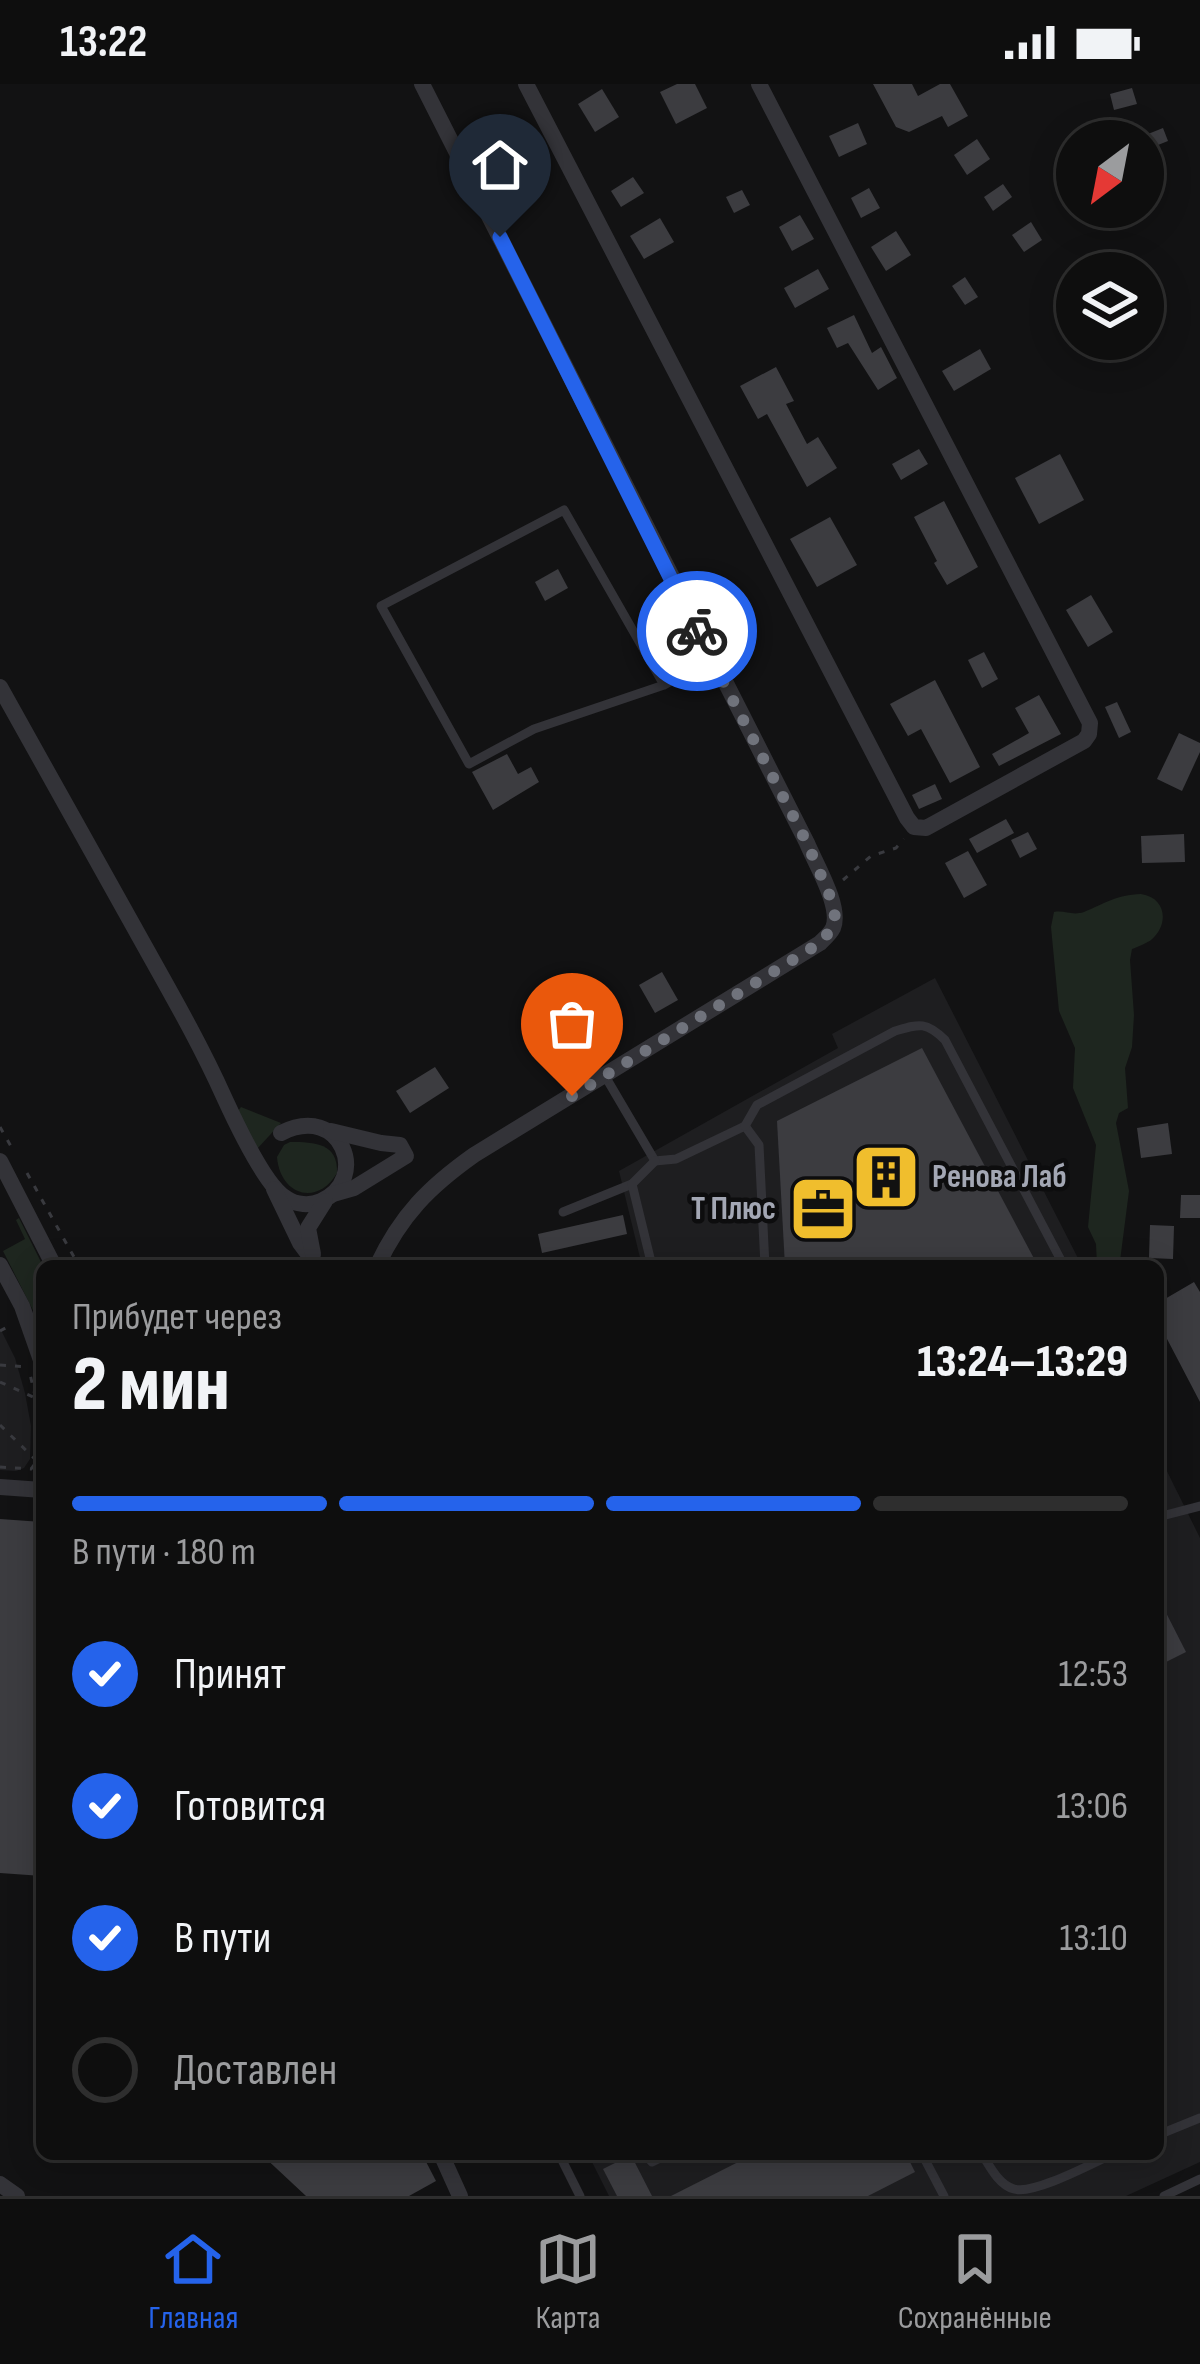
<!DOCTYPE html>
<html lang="ru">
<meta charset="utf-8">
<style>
body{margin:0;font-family:"Sofia Sans Condensed",sans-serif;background:#1c1c1c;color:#f1f3f6;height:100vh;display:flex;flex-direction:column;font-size:45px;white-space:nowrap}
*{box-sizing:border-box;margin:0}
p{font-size:39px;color:#9b9c9e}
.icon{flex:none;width:66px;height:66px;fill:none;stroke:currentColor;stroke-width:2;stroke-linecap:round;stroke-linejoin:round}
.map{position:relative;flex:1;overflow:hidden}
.drawer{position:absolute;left:36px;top:1176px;width:1128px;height:900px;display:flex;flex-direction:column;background:#0e0e0e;border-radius:18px;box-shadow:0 6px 30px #0003,0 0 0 3px #2e2e2e}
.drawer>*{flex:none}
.needle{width:78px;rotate:212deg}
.buttons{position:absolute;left:1056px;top:36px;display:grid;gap:24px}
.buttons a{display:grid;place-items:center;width:108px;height:108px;border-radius:50%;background:#0e0e0e;box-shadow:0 6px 30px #0003,0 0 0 3px #2e2e2e;font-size:60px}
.pin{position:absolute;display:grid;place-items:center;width:102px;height:102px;color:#fff;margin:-123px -51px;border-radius:50% 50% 50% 0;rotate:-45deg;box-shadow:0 0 12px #0007}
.pin .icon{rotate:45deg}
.courier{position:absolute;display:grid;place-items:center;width:120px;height:120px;margin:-60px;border:9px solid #2563eb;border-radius:50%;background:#fff;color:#222;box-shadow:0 3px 15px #0007}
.summary em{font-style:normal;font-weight:800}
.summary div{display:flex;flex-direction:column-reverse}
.summary{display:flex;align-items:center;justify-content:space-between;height:204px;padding:0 36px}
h1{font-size:78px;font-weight:800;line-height:90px}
.bar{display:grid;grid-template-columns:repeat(4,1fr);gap:18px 12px;align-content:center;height:144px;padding:0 36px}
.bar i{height:15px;border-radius:9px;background:#2e2e2e}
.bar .current{background:#2563eb}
.bar p{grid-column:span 4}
ol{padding:0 36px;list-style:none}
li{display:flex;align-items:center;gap:36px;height:132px}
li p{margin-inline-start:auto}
li .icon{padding:12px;border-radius:50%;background:#2563eb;color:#fff;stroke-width:4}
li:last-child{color:#9b9c9e}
li i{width:66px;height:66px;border:6px solid #2e2e2e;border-radius:50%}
.status{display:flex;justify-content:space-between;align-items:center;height:84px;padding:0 60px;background:#0e0e0e;direction:ltr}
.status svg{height:33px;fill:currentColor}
.tabs{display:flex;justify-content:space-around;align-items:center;height:168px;border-top:3px solid #2e2e2e;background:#0e0e0e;font-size:33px;color:#9b9c9e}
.tabs a{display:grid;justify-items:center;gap:6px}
.tabs .current{color:#2563eb}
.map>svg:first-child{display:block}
.built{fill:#1e1e20}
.green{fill:#1e261f}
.building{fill:#3c3c40}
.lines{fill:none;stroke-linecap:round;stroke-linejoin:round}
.path{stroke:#393a3f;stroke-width:3;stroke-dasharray:6 9;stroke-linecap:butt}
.service{stroke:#333338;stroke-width:9}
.minor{stroke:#333338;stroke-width:16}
.done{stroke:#70737c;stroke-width:12;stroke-dasharray:0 21.6}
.route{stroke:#2563eb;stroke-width:15}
.labels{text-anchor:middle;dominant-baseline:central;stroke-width:9;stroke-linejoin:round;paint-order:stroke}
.poi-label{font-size:33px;font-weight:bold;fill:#a3a7b4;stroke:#0d0d0e;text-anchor:start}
</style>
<div class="status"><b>13:22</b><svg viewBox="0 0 49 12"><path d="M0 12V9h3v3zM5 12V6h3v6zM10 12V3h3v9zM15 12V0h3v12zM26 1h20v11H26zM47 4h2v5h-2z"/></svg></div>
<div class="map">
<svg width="1200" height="2112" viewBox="0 0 1200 2112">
<rect width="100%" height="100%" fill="#121213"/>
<g class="built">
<path d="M935,894L1082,1182H642L619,1087L838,964L832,950Z"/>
<path d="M0,1244L15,1274L25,1309L31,1342L30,1375L24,1384L16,1387L0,1386Z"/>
<path d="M1158,1369L1200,1454V2078L1126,2112H609L588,2070H1158Z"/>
</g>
<g class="green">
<path d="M1141,810C1167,814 1169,841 1151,856C1149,858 1135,864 1132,865L1130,876L1134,931L1132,963L1125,984L1128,1024L1119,1029L1116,1039L1129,1107L1120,1177L1122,1182H1097L1096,1160L1088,1143L1096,1061L1073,1004L1075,964L1059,927L1051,843L1054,828C1065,826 1072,832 1084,828C1106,819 1116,811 1141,810Z"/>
<path d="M241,1023L281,1039L257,1065L238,1027Z"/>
<path d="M290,1058C315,1058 338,1059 337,1089C317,1123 280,1111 277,1073L284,1061Z"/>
<path d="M19,1134L43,1182L42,1244L3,1167L25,1155L16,1136Z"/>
</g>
<g class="building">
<path d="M677,0H695L707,24L676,40L660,8Z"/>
<path d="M873,0H912L918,12L940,0H950L968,32L948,43L942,32L909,48L896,43Z"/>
<path d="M1132,4L1137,20L1114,26L1110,10Z"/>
<path d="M602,5L619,33L595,48L578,20Z"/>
<path d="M858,39L867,60L839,73L829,52Z"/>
<path d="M1163,44L1168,57L1143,67V52Z"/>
<path d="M977,55L990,75L967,91L954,71Z"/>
<path d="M633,93L644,109L621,123L611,107Z"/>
<path d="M1003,100L1012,113L993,127L984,113Z"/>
<path d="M869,104L880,124L861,134L851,114Z"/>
<path d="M742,106L750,121L734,129L726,113Z"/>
<path d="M800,131L814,155L792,167L779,143Z"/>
<path d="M660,134L674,158L644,175L630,152Z"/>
<path d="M1031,138L1042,156L1024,168L1012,151Z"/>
<path d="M896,147L911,171L886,187L871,163Z"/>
<path d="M818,185L829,205L795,224L784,204Z"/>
<path d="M965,193L978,213L965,221L952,202Z"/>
<path d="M854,231L872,269L881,263L897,294L878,306L848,259L837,264L827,244Z"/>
<path d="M1082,255H1128L1095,276Z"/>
<path d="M980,265L991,285L954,307L942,287Z"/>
<path d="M776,283L794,317L786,320L807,360L818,353L837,384L807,403L767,330L758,335L740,302Z"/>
<path d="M919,365L928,380L901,396L892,380Z"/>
<path d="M1060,370L1084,416L1039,440L1015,394Z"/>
<path d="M944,417L978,483L947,501L934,479L937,477L914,433Z"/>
<path d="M830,433L857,481L817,503L790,455Z"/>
<path d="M558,485L568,504L545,517L535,498Z"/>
<path d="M1091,511L1113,548L1088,563L1066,526Z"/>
<path d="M984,568L998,595L982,604L968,576Z"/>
<path d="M935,596L980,683L950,699L921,645L908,652L890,620Z"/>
<path d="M1039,611L1061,650L999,682L992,670L1029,649L1015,624Z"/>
<path d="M1117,618L1131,648L1119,654L1105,623Z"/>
<path d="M1179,649L1200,659V668L1182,707L1157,695Z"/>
<path d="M507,670L518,690L531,683L539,698L493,726L472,688Z"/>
<path d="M935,700L942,715L919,725L912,711Z"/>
<path d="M1006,735L1014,749L977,769L969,755Z"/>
<path d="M1028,748L1037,765L1020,774L1011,756Z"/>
<path d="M1184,750L1185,778L1142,779L1141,752Z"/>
<path d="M968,767L987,801L964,814L945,779Z"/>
<path d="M662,888L678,916L655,929L639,901Z"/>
<path d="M922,964L1038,1182H785L777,1037Z"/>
<path d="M435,983L449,1004L410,1029L396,1007Z"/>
<path d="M1168,1039L1172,1070L1141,1074L1137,1044Z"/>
<path d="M1181,1111H1200V1134H1180Z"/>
<path d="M623,1131L627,1150L542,1169L538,1150Z"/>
<path d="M1150,1141L1174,1142L1173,1175L1149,1174Z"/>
<path d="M1194,1198L1200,1208V1318L1166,1253L1158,1258V1219Z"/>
<path d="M0,1435L42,1438V1792L0,1789Z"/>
<path d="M1158,1513L1186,1568L1158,1582Z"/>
<path d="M261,2070H422L436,2097L409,2112H306Z"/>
<path d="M754,2070H906L915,2088L868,2112H671Z"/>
<path d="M631,2071L652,2112H617L603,2085Z"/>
</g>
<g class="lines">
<g class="path">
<path d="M843,796L871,772L896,764L904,755"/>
<path d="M0,1043L13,1066"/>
<path d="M27,1089L79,1182"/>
<path d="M0,1247L11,1241"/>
<path d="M0,1281L27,1283"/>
<path d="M0,1298L33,1313"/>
<path d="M0,1341L37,1377"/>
<path d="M0,1383L31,1385C50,1362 36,1317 30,1290"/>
</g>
<g class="service">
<path d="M664,601L564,426L381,522L469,680L534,645L664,601L711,574"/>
<path d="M605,992L655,1077L676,1075L745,1042L759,1061L765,1182"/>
<path d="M745,1042L757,1021L895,947C919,940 926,937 945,956L1064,1182"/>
<path d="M563,1128L632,1100"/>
<path d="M652,1182L632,1100L655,1077"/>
<path d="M1158,1433L1200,1422"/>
<path d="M1158,2051L1200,2034"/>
<path d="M559,2070L580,2112"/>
<path d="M645,2070L652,2078L668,2070"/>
<path d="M922,2070L944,2112"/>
<path d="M982,2070C990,2083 999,2101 1014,2105C1034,2111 1093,2079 1113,2070"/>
<path d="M1164,2112L1200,2095"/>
</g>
<g class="minor">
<path d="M526,0L907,734L914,743L926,744L1084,657L1089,650L1090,639L759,0"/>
<path d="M0,603C45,683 89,763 134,843C165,899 198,955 224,1013C235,1037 265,1102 286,1114C296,1121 310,1122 321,1117C370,1096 342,1018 281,1049"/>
<path d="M331,1047L381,1059L400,1061L406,1072L354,1104L333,1110"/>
<path d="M0,1077L54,1182"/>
<path d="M274,1105L300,1159L317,1182"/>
<path d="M313,1170L308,1144L325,1117"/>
<path d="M0,1181L22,1222L42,1279"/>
<path d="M377,1182C401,1131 429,1103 474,1071L820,859C825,854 830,850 833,844C842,823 815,779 807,759L422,0"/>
<path d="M0,1403L42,1406"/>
<path d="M441,2070L460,2112"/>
<path d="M0,2100L17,2112"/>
</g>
</g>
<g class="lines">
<path class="done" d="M572,1012L820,859L833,843L835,833L832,817L807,759L697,547"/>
<path class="route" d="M500,153L697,547"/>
</g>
<defs>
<g id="building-square" transform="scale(3.45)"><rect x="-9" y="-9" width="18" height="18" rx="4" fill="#f0be2d" stroke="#0d0d0e"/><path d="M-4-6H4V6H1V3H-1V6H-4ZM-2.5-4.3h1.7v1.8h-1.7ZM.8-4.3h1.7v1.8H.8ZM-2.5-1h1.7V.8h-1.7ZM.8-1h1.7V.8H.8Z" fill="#111"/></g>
<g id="office-square" transform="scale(3.45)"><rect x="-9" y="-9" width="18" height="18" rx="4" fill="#f0be2d" stroke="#0d0d0e"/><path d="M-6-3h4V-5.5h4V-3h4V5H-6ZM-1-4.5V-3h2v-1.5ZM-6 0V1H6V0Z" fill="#111"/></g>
</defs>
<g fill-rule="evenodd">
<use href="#building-square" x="886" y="1093"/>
<use href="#office-square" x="823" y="1125"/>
</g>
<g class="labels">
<g class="poi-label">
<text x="932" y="1093">Ренова Лаб</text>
<text x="776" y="1125" text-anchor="end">Т Плюс</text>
</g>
</g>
</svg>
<div class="buttons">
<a><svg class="needle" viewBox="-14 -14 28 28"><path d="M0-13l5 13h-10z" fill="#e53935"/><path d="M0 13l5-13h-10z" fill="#9b9c9e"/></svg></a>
<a><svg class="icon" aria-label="layers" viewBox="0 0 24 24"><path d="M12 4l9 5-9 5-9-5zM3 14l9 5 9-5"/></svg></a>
</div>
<div class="pin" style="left:572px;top:1012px;background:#ea580c"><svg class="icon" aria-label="bag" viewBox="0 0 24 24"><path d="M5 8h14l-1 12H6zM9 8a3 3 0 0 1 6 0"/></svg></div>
<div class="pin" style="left:500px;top:153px;background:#1f2937"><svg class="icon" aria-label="home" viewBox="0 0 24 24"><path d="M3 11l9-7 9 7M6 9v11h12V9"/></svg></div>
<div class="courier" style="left:697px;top:547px"><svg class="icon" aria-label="bike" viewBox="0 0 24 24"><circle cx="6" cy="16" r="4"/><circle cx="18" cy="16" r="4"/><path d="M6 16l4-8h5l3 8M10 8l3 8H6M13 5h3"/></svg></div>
<section class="drawer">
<div class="summary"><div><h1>2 мин</h1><p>Прибудет через</p></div><em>13:24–13:29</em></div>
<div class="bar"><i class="current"></i><i class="current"></i><i class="current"></i><i></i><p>В пути · 180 m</p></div>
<ol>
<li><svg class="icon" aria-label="check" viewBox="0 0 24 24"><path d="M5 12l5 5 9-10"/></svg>Принят<p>12:53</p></li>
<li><svg class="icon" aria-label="check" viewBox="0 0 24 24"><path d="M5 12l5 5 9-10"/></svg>Готовится<p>13:06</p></li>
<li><svg class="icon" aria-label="check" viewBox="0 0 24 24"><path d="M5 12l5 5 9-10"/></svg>В пути<p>13:10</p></li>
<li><i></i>Доставлен</li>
</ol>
</section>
</div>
<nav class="tabs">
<a class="current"><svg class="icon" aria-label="home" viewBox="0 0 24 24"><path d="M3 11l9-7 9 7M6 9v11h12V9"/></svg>Главная</a>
<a><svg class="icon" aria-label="map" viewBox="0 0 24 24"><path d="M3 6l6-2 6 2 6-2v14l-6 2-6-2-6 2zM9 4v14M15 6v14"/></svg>Карта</a>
<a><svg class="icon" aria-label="saved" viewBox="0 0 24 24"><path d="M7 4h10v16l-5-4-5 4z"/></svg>Сохранённые</a>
</nav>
